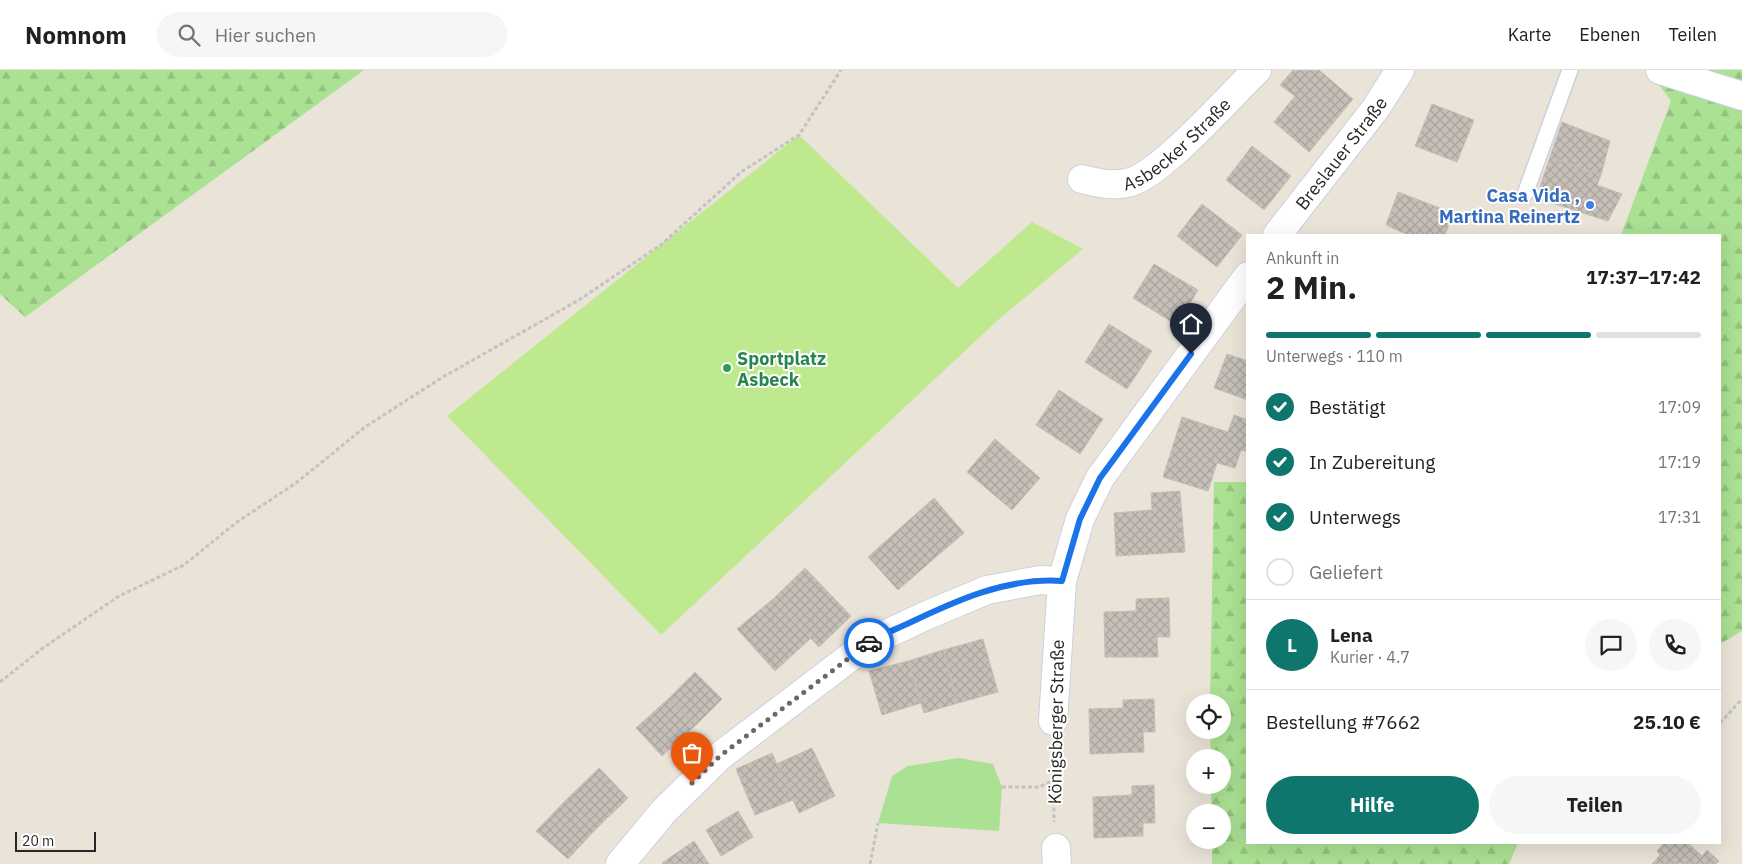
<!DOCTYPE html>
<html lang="de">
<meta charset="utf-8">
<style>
body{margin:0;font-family:"IBM Plex Sans",sans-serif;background:#f6f6f6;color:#202124;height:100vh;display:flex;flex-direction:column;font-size:19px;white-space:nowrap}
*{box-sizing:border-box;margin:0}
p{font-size:16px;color:#757577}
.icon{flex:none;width:28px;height:28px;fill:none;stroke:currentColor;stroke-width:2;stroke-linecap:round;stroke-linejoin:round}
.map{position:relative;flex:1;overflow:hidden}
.details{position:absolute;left:1246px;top:164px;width:475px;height:610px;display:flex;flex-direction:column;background:#fff;border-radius:0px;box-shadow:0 5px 20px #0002}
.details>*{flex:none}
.fabs{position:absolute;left:1186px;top:624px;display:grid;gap:10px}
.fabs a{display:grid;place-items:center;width:45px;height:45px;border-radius:50%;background:#fff;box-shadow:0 5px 20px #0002;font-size:25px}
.scale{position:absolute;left:15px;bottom:12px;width:81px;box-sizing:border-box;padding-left:5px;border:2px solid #272727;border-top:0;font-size:14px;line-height:18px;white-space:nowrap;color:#272727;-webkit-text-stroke:4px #fff;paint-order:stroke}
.pin{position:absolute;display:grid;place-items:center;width:42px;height:42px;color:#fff;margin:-51px -21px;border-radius:50% 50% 50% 0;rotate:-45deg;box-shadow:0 0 5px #0007}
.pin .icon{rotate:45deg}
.courier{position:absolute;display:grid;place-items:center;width:50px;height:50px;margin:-25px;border:4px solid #1a73e8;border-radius:50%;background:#fff;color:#222;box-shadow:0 1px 6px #0007}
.summary em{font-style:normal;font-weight:700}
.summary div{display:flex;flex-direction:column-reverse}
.summary{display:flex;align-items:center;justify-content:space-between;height:85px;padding:0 20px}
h1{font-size:32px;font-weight:700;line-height:38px}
.bar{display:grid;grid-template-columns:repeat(4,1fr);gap:8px 5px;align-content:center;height:60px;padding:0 20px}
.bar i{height:6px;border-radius:4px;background:#e0e0e0}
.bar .selected{background:#0f766e}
.bar p{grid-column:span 4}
.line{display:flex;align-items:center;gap:12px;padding:0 20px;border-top:1px solid #e0e0e0}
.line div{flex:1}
.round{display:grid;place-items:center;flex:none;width:52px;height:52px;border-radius:26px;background:#f6f6f6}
ol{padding:0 20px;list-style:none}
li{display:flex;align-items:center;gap:15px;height:55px}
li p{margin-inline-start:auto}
li .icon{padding:5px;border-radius:50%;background:#0f766e;color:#fff;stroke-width:4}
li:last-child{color:#757577}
li i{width:28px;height:28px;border:2px solid #e0e0e0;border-radius:50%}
.primary-button{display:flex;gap:10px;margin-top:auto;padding:10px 20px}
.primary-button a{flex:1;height:58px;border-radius:30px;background:#0f766e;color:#fff;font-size:20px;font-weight:700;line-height:58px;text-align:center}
.primary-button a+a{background:#f6f6f6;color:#202124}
header{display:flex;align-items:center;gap:30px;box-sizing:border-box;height:70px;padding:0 25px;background:#fff;border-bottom:1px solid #e0e0e0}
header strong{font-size:24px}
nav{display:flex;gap:28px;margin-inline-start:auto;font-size:18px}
.search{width:350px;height:45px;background:#f6f6f6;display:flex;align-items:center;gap:12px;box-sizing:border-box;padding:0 18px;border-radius:28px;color:#757577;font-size:19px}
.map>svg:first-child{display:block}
.grass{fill:#abe193}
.forest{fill:url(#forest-firs)}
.pitch{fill:#bfe98e}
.building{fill:url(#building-cross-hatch);stroke:#c5bfb2}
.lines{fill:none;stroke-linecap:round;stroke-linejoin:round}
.lane-casing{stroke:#cdd0e0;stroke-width:18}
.street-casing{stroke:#cdd0e0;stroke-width:30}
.secondary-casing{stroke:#cdd0e0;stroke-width:30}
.path{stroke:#c3c3c3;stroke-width:3;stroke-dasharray:4 2.5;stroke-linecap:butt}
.lane{stroke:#fff;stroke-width:15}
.street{stroke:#fff;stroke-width:28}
.secondary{stroke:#fff;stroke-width:28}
.done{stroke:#6b6965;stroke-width:5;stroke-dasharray:0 9}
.route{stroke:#1a73e8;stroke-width:6}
.shop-dot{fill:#3f7fe0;stroke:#fff;stroke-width:2}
.leisure-dot{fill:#2e9e5b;stroke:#fff;stroke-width:2}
.labels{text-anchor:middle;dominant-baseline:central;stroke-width:4;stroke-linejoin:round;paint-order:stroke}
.street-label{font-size:18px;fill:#272727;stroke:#fff}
.shop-label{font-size:18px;font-weight:bold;fill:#366cbe;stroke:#fff;text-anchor:end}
.leisure-label{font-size:18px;font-weight:bold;fill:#27864d;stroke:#fff;text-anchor:start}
</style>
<header>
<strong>Nomnom</strong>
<div class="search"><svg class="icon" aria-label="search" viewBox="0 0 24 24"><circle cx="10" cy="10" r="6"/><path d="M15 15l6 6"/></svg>Hier suchen</div>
<nav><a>Karte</a><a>Ebenen</a><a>Teilen</a></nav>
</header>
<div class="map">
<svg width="1742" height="794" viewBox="0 0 1742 794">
<defs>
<pattern id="forest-firs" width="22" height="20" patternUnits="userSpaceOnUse" patternTransform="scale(1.25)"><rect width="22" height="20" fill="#abe193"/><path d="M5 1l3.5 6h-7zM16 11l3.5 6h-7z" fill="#93c17f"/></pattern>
<pattern id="building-cross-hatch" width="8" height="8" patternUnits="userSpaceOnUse" patternTransform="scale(1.25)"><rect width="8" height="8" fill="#c5bfb8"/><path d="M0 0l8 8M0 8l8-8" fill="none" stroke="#a9a49e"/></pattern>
</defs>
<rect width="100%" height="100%" fill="#eae3d8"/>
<path class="grass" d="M959,688L993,694L1002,717L999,761L878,753L892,706L908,696Z"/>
<g class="forest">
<path d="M0,0H364L25,247L0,224Z"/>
<path d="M1648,0H1742V561L1720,574V165H1621L1671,31Z"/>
<path d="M1214,412H1247L1248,772L1518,773L1509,794H1212V770H1222V742H1211V715H1222V688L1211,687L1210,660H1222V632H1210Z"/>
</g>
<path class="pitch" d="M799,65L958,218L1032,152L1083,179L998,250L661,565L447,346Z"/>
<g class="building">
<path d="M1293,0H1319L1353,29L1309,82L1274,52L1295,26L1280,15Z"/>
<path d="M1432,34L1474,50L1457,92L1415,76Z"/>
<path d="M1562,52L1610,71L1601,105L1550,87Z"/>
<path d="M1252,76L1291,106L1264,140L1226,110Z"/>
<path d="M1550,87L1601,105L1597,115L1622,124L1608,151L1536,128Z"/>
<path d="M1398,122L1453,143L1445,165H1408L1386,155Z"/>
<path d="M1202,134L1242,165L1217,197L1177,166Z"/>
<path d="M1154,194L1198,220L1177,255L1133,228Z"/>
<path d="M1109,254L1152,281L1127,319L1085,292Z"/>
<path d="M1227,284L1248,291V330L1214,318Z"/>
<path d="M1059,320L1103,349L1080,384L1036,355Z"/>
<path d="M1234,345L1248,350V382L1241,380L1235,398L1217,393L1208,421L1163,407L1182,347L1228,362Z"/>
<path d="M995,369L1040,408L1012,440L967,402Z"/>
<path d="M1180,421L1185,482L1116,486L1114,443L1152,440L1151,423Z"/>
<path d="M934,428L964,463L928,494L898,460Z"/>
<path d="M898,460L928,494L898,520L868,487Z"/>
<path d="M805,498L851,546L819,577L773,529Z"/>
<path d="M1169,528L1170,567H1157L1158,587H1105L1104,542L1136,541V529Z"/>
<path d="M773,529L811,568L775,601L737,559Z"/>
<path d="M983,569L998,622L958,633L943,580Z"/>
<path d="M943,580L958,633L924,643L908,591Z"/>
<path d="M908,591L921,633L882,645L869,601Z"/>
<path d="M695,602L722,629L696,655L668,629Z"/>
<path d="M668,629L696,655L662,686L636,658Z"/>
<path d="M1154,629L1155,662H1143L1144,682L1090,684L1089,639L1123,638V630Z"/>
<path d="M812,678L835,726L799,743L776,694Z"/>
<path d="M772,683L793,730L755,745L736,699Z"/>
<path d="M599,698L628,728L595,760L566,730Z"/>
<path d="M1154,715L1155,753H1143V766L1094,768L1093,727L1132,725V716Z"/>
<path d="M566,730L595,760L568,789L536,761Z"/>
<path d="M738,741L753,767L721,786L706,760Z"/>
<path d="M694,771L709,794H663L662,793Z"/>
<path d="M1665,772H1687L1702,786L1707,780L1719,791L1716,794H1652L1660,785L1657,781Z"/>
</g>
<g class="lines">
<g class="lane-casing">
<path id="lane" d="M1525,124L1570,0"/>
</g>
<g class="street-casing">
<g id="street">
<path id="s1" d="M1082,109C1098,113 1114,117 1131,112C1164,101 1229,27 1257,0"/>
<path id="s2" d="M1277,165L1376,38L1400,0"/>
<path d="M1053,651L1062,511"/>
<path d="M1056,778L1057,794"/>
<path d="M620,794L664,741L720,686L870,572L925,546L987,520L1040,510L1062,511L1080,449L1100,408L1248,206"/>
</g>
</g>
<g class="secondary-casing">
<path id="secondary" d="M1660,0L1742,26"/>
</g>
<g class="path">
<path d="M0,612L43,578L119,526L184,495L237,452L296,413L365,357L443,307L579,230L662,174L741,102L799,65L841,0"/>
<path d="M1720,653L1742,629"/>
<path d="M1053,679L1054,752"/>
<path d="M1002,717H1039L1052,711"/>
<path d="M870,794L878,753"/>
</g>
<use href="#lane" class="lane"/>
<use href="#street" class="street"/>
<use href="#secondary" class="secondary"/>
</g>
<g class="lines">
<path class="done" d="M692,713L720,686L869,573"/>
<path class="route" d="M869,573C880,565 894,560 907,554C955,531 1007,507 1062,511L1080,449L1100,408L1191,284"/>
</g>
<circle class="shop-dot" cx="1590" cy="135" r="5"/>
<circle class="leisure-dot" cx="727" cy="298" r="5"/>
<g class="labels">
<g class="street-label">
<text stroke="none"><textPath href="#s1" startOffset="109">Asbecker Straße</textPath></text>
<text stroke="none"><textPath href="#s2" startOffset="104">Breslauer Straße</textPath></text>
<text transform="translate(1056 652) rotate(-89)">Königsberger Straße</text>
</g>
<g class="shop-label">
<text x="1580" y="125">Casa Vida ,<tspan x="1580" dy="21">Martina Reinertz</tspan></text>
</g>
<g class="leisure-label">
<text x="737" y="288">Sportplatz<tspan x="737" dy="21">Asbeck</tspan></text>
</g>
</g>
</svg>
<div class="fabs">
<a><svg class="icon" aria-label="locate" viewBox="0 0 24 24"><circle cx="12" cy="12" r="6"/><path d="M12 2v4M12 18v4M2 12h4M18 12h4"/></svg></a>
<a>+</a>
<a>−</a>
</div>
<div class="scale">20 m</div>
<div class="pin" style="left:692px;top:713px;background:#ea580c"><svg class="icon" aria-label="bag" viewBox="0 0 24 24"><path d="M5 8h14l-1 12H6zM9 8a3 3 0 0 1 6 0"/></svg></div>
<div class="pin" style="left:1191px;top:284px;background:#1f2937"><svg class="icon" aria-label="home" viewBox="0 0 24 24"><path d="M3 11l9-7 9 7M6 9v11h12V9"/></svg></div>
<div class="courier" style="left:869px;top:573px"><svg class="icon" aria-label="car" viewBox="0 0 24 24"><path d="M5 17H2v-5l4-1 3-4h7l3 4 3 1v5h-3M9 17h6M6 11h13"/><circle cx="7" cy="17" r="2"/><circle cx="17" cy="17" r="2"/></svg></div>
<section class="details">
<div class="summary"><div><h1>2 Min.</h1><p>Ankunft in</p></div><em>17:37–17:42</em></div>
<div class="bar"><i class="selected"></i><i class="selected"></i><i class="selected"></i><i></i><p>Unterwegs · 110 m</p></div>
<ol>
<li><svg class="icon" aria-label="check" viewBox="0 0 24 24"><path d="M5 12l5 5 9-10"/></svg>Bestätigt<p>17:09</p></li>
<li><svg class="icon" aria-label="check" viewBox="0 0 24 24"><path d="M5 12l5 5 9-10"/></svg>In Zubereitung<p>17:19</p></li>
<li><svg class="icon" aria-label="check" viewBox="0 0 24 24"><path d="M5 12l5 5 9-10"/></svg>Unterwegs<p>17:31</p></li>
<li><i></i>Geliefert</li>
</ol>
<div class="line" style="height:90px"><b class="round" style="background:#0f766e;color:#fff">L</b><div><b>Lena</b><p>Kurier · 4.7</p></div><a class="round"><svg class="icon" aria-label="chat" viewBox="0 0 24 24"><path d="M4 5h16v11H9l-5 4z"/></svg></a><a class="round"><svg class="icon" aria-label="phone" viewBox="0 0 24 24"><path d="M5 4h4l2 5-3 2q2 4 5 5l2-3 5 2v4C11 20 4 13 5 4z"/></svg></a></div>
<div class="line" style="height:65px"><div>Bestellung #7662</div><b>25.10 €</b></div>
<div class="primary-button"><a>Hilfe</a><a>Teilen</a></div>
</section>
</div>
